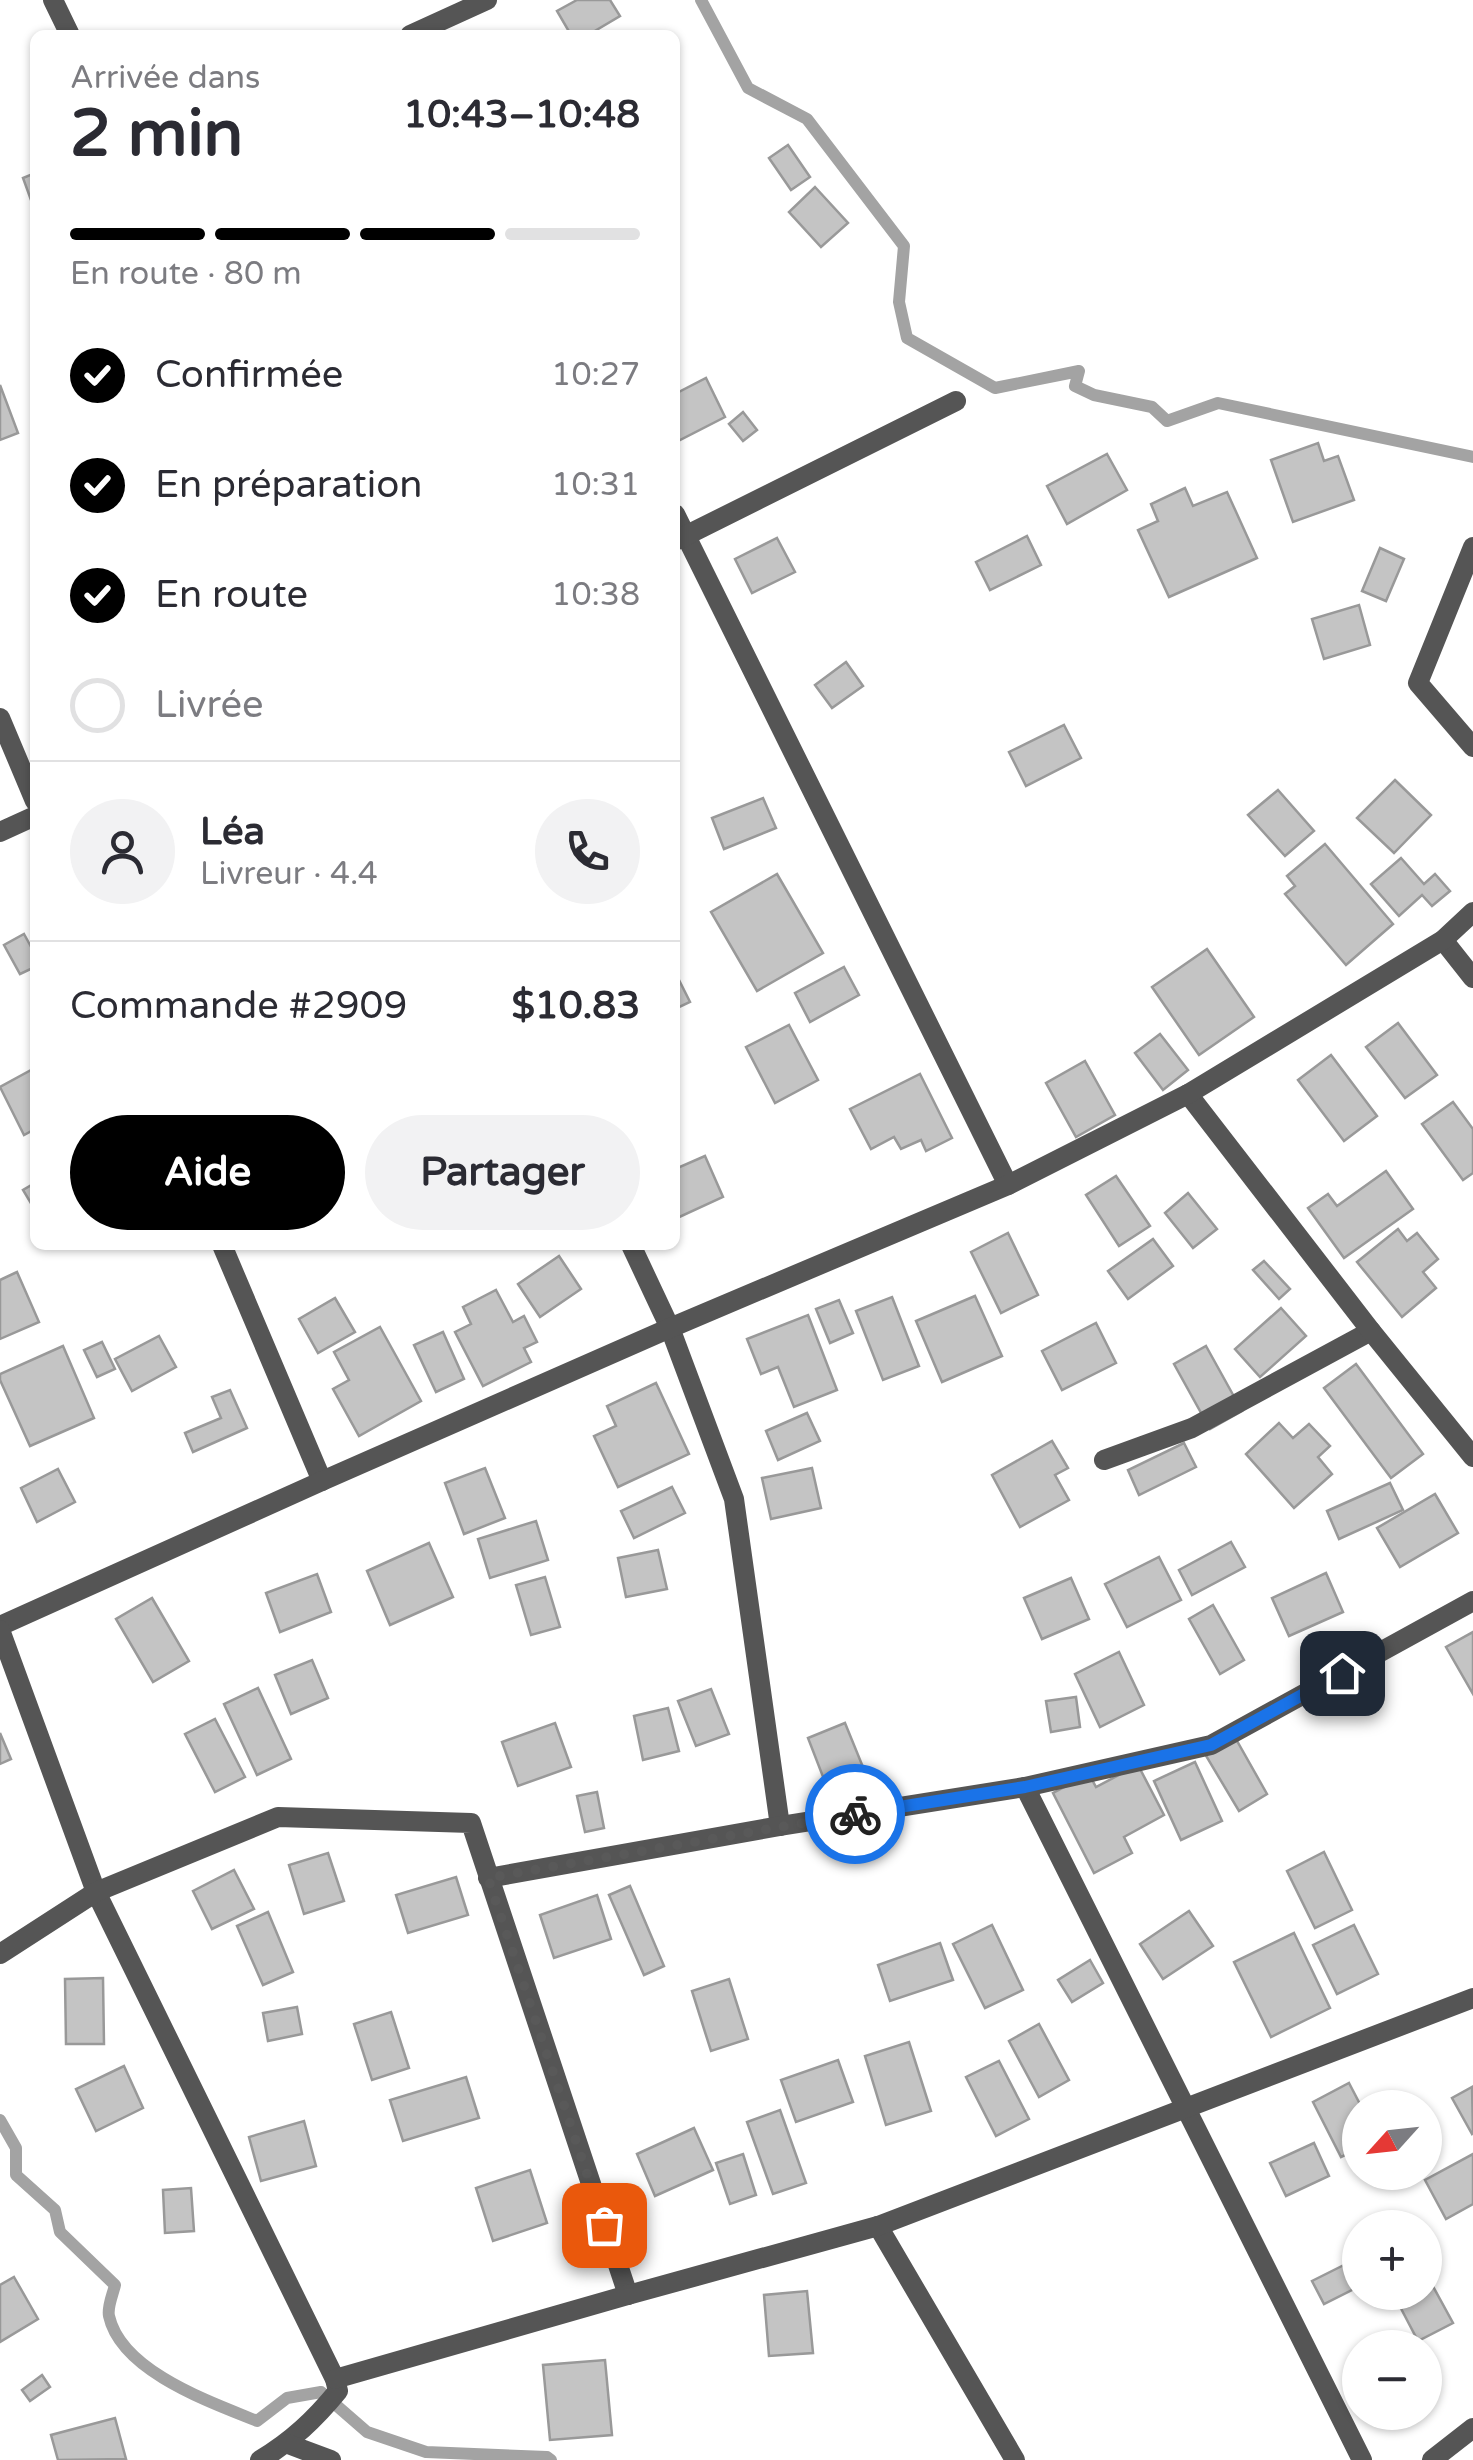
<!DOCTYPE html>
<html lang="fr">
<meta charset="utf-8">
<style>
body{margin:0;font-family:"Varela Round",sans-serif;background:#f2f2f3;color:#2b2b33;height:100vh;display:flex;flex-direction:column;font-size:38px;white-space:nowrap}
*{box-sizing:border-box;margin:0}
p{font-size:32px;color:#7c7c81}
.icon{flex:none;width:55px;height:55px;fill:none;stroke:currentColor;stroke-width:2;stroke-linecap:round;stroke-linejoin:round}
.map{position:relative;flex:1;overflow:hidden}
.drawer{position:absolute;left:30px;top:30px;width:650px;height:1220px;display:flex;flex-direction:column;background:#fff;border-radius:15px;box-shadow:0 2px 8px #0004}
.drawer>*{flex:none}
.needle{width:65px;rotate:243deg}
.tools{position:absolute;left:1342px;top:2090px;display:grid;gap:20px}
.tools a{display:grid;place-items:center;width:100px;height:100px;border-radius:50%;background:#fff;box-shadow:0 2px 8px #0004;font-size:50px}
.pin{position:absolute;display:grid;place-items:center;width:85px;height:85px;color:#fff;margin:-42px;border-radius:20px;box-shadow:0 5px 15px #0006}
.courier{position:absolute;display:grid;place-items:center;width:100px;height:100px;margin:-50px;border:8px solid #1a73e8;border-radius:50%;background:#fff;color:#222;box-shadow:0 2px 12px #0007}
.headline em{font-style:normal;font-weight:700}
.headline div{display:flex;flex-direction:column-reverse}
.headline{display:flex;align-items:center;justify-content:space-between;height:170px;padding:0 40px}
h1{font-size:65px;font-weight:700;line-height:75px}
.bar{display:grid;grid-template-columns:repeat(4,1fr);gap:15px 10px;align-content:center;height:120px;padding:0 40px}
.bar i{height:12px;border-radius:8px;background:#e1e1e2}
.bar .on{background:#000}
.bar p{grid-column:span 4}
.line{display:flex;align-items:center;gap:25px;padding:0 40px;border-top:2px solid #e1e1e2}
.line div{flex:1}
.round{display:grid;place-items:center;flex:none;width:105px;height:105px;border-radius:52px;background:#f2f2f3}
ol{padding:0 40px;list-style:none}
li{display:flex;align-items:center;gap:30px;height:110px}
li p{margin-inline-start:auto}
li .icon{padding:10px;border-radius:50%;background:#000;color:#fff;stroke-width:4}
li:last-child{color:#7c7c81}
li i{width:55px;height:55px;border:5px solid #e1e1e2;border-radius:50%}
.cta{display:flex;gap:20px;margin-top:auto;padding:20px 40px}
.cta a{flex:1;height:115px;border-radius:60px;background:#000;color:#fff;font-size:40px;font-weight:700;line-height:115px;text-align:center}
.cta a+a{background:#f2f2f3;color:#2b2b33}
.map>svg:first-child{display:block}
.lines{fill:none;stroke-linecap:round;stroke-linejoin:round}
.stream{stroke:#a3a3a3;stroke-width:12}
.building{fill:#c4c4c4;stroke:#999;stroke-width:2.5}
.lane{stroke:#555;stroke-width:20}
.street{stroke:#555;stroke-width:20}
.done{stroke:#595959;stroke-width:10;stroke-dasharray:0 18}
.route{stroke:#1a73e8;stroke-width:12}
</style>
<div class="map">
<svg width="1473" height="2460" viewBox="0 0 1473 2460">
<rect width="100%" height="100%" fill="#fff"/>
<g class="lines">
<g class="stream">
<path d="M701,0L748,88L807,119L904,246L899,302L907,338L995,388L1079,371L1075,386L1094,395L1152,407L1167,421L1218,403L1473,457"/>
<path d="M0,2120L16,2148V2175L55,2210L60,2232L115,2285C113,2294 107,2307 109,2316C121,2371 210,2402 257,2421L287,2398L321,2392L367,2432L426,2452L547,2457L551,2460"/>
</g>
</g>
<g class="building">
<path d="M577,0H610L620,16L588,35H571L557,11Z"/>
<path d="M788,145L810,177L791,190L769,158Z"/>
<path d="M35,173V211L23,178Z"/>
<path d="M815,187L848,223L821,247L789,212Z"/>
<path d="M706,378L725,417L678,441L675,435V394Z"/>
<path d="M0,385L18,433L0,440Z"/>
<path d="M743,412L757,430L743,441L729,424Z"/>
<path d="M1318,443L1324,461L1338,456L1354,500L1293,522L1271,460Z"/>
<path d="M1107,454L1127,490L1067,524L1047,486Z"/>
<path d="M1185,488L1193,506L1227,492L1257,558L1169,597L1138,530L1158,521L1151,504Z"/>
<path d="M1027,536L1041,565L990,590L976,562Z"/>
<path d="M777,538L795,572L752,593L735,559Z"/>
<path d="M1380,548L1404,559L1386,601L1362,591Z"/>
<path d="M1359,605L1370,645L1324,659L1312,619Z"/>
<path d="M846,662L863,686L832,708L815,685Z"/>
<path d="M1064,725L1081,758L1026,786L1009,752Z"/>
<path d="M1395,780L1431,815L1394,853L1357,818Z"/>
<path d="M1278,790L1314,831L1285,856L1248,815Z"/>
<path d="M763,798L776,828L724,849L712,818Z"/>
<path d="M1325,844L1393,924L1346,965L1285,894L1295,886L1287,876Z"/>
<path d="M1401,858L1424,884L1435,874L1450,891L1432,906L1422,895L1399,916L1371,884Z"/>
<path d="M777,874L823,953L757,991L711,912Z"/>
<path d="M24,934L35,954V967L20,974L4,945Z"/>
<path d="M1207,949L1254,1017L1199,1055L1152,987Z"/>
<path d="M844,967L859,995L810,1022L795,993Z"/>
<path d="M675,972L690,1002L675,1009Z"/>
<path d="M1398,1023L1437,1075L1405,1098L1366,1047Z"/>
<path d="M789,1025L818,1080L775,1103L746,1047Z"/>
<path d="M1160,1034L1188,1070L1163,1090L1135,1053Z"/>
<path d="M1331,1055L1377,1116L1344,1141L1298,1080Z"/>
<path d="M1085,1061L1115,1115L1076,1137L1046,1083Z"/>
<path d="M33,1069L35,1073V1129L24,1135L0,1087Z"/>
<path d="M920,1074L952,1138L926,1151L921,1140L901,1149L894,1137L871,1149L850,1109Z"/>
<path d="M1453,1102L1473,1129V1173L1463,1180L1422,1124Z"/>
<path d="M705,1156L723,1197L675,1219V1169Z"/>
<path d="M1386,1171L1413,1209L1344,1258L1308,1208L1328,1194L1337,1206Z"/>
<path d="M1116,1176L1150,1226L1119,1246L1086,1195Z"/>
<path d="M35,1183V1210L23,1190Z"/>
<path d="M1188,1193L1217,1229L1193,1248L1165,1213Z"/>
<path d="M1398,1229L1407,1241L1417,1233L1438,1259L1423,1272L1436,1288L1402,1317L1357,1262Z"/>
<path d="M1008,1233L1038,1295L1001,1313L971,1252Z"/>
<path d="M1153,1239L1173,1266L1128,1299L1108,1271Z"/>
<path d="M559,1256L581,1289L540,1317L518,1284Z"/>
<path d="M1264,1261L1290,1289L1279,1299L1253,1270Z"/>
<path d="M17,1272L39,1322L0,1339V1280Z"/>
<path d="M496,1290L513,1322L524,1316L537,1342L524,1348L531,1362L483,1386L455,1332L471,1324L463,1307Z"/>
<path d="M975,1296L1002,1356L942,1382L916,1321Z"/>
<path d="M892,1297L919,1366L883,1380L856,1311Z"/>
<path d="M335,1298L355,1332L318,1353L299,1319Z"/>
<path d="M839,1300L853,1333L830,1343L816,1309Z"/>
<path d="M1281,1308L1306,1336L1260,1377L1235,1349Z"/>
<path d="M808,1315L837,1390L794,1407L778,1367L761,1374L747,1339Z"/>
<path d="M1096,1323L1116,1363L1062,1390L1042,1351Z"/>
<path d="M380,1327L421,1401L359,1436L333,1389L349,1380L334,1352Z"/>
<path d="M443,1332L464,1379L436,1392L414,1345Z"/>
<path d="M159,1336L176,1367L132,1391L115,1359Z"/>
<path d="M102,1342L115,1369L97,1377L84,1350Z"/>
<path d="M63,1346L94,1418L30,1446L0,1380V1374Z"/>
<path d="M1206,1346L1242,1411L1210,1429L1174,1364Z"/>
<path d="M1356,1364L1423,1454L1391,1478L1324,1388Z"/>
<path d="M656,1383L689,1454L618,1487L594,1436L616,1426L607,1406Z"/>
<path d="M230,1390L247,1428L193,1452L185,1433L221,1418L212,1397Z"/>
<path d="M807,1413L820,1441L778,1460L766,1431Z"/>
<path d="M1279,1423L1293,1438L1309,1424L1330,1446L1318,1457L1332,1474L1294,1508L1246,1454Z"/>
<path d="M1052,1441L1068,1468L1055,1475L1069,1500L1020,1527L992,1475Z"/>
<path d="M1184,1443L1196,1467L1139,1495L1128,1470Z"/>
<path d="M485,1468L505,1518L464,1534L445,1483Z"/>
<path d="M812,1468L821,1508L771,1519L762,1478Z"/>
<path d="M58,1469L75,1502L37,1522L21,1488Z"/>
<path d="M1390,1483L1403,1510L1339,1539L1327,1511Z"/>
<path d="M672,1487L685,1513L634,1538L621,1511Z"/>
<path d="M1435,1494L1458,1533L1400,1567L1377,1528Z"/>
<path d="M536,1521L548,1560L490,1578L478,1539Z"/>
<path d="M1231,1542L1245,1567L1192,1595L1179,1570Z"/>
<path d="M429,1543L453,1597L390,1625L367,1571Z"/>
<path d="M658,1550L667,1589L626,1597L618,1558Z"/>
<path d="M1159,1557L1181,1600L1127,1627L1105,1584Z"/>
<path d="M1326,1573L1343,1612L1289,1636L1272,1598Z"/>
<path d="M317,1574L331,1612L280,1632L266,1593Z"/>
<path d="M545,1577L560,1627L531,1635L516,1585Z"/>
<path d="M1071,1578L1089,1619L1042,1639L1024,1598Z"/>
<path d="M152,1598L189,1661L153,1682L116,1619Z"/>
<path d="M1213,1605L1244,1660L1220,1674L1189,1619Z"/>
<path d="M1473,1632V1694L1446,1647Z"/>
<path d="M1119,1652L1144,1705L1100,1727L1075,1674Z"/>
<path d="M312,1660L328,1698L291,1714L275,1675Z"/>
<path d="M258,1688L291,1759L257,1775L224,1704Z"/>
<path d="M711,1689L729,1734L696,1746L678,1701Z"/>
<path d="M1076,1697L1080,1727L1051,1732L1046,1701Z"/>
<path d="M668,1708L679,1751L643,1760L634,1716Z"/>
<path d="M215,1719L245,1777L215,1792L185,1734Z"/>
<path d="M555,1723L571,1767L518,1786L502,1742Z"/>
<path d="M845,1723L865,1772L827,1787L808,1738Z"/>
<path d="M1232,1732L1267,1794L1239,1811L1202,1749Z"/>
<path d="M0,1733L11,1759L0,1764Z"/>
<path d="M1195,1762L1222,1821L1181,1840L1154,1781Z"/>
<path d="M1138,1765L1164,1815L1124,1837L1132,1853L1094,1873L1053,1793L1089,1774L1096,1787Z"/>
<path d="M597,1792L604,1828L585,1832L577,1796Z"/>
<path d="M1324,1852L1352,1910L1315,1928L1287,1871Z"/>
<path d="M328,1853L344,1901L304,1914L289,1865Z"/>
<path d="M234,1870L254,1909L212,1929L193,1891Z"/>
<path d="M456,1877L468,1915L408,1933L396,1895Z"/>
<path d="M630,1886L664,1966L644,1975L609,1895Z"/>
<path d="M597,1895L611,1939L554,1958L540,1915Z"/>
<path d="M1189,1911L1213,1946L1163,1979L1140,1944Z"/>
<path d="M268,1912L293,1972L263,1985L237,1926Z"/>
<path d="M992,1925L1023,1990L985,2008L953,1944Z"/>
<path d="M1354,1925L1378,1974L1337,1994L1313,1945Z"/>
<path d="M1294,1933L1330,2008L1271,2037L1234,1962Z"/>
<path d="M940,1943L953,1980L890,2001L878,1965Z"/>
<path d="M1090,1960L1103,1983L1072,2002L1058,1980Z"/>
<path d="M103,1978L104,2044H66L65,1979Z"/>
<path d="M729,1979L748,2039L711,2051L692,1991Z"/>
<path d="M297,2007L302,2034L268,2041L263,2013Z"/>
<path d="M391,2012L409,2068L372,2080L354,2024Z"/>
<path d="M1039,2024L1069,2080L1039,2097L1009,2041Z"/>
<path d="M909,2042L931,2111L886,2125L865,2056Z"/>
<path d="M838,2060L853,2102L796,2122L781,2080Z"/>
<path d="M999,2061L1029,2119L996,2136L966,2077Z"/>
<path d="M124,2066L143,2108L96,2131L76,2089Z"/>
<path d="M466,2077L479,2118L403,2141L390,2100Z"/>
<path d="M1349,2083L1362,2108H1360V2148L1341,2157L1313,2102Z"/>
<path d="M1472,2087L1473,2133L1472,2134L1452,2098Z"/>
<path d="M780,2110L806,2183L773,2194L747,2122Z"/>
<path d="M304,2121L316,2166L261,2181L249,2137Z"/>
<path d="M694,2128L713,2170L655,2196L637,2154Z"/>
<path d="M1314,2143L1329,2176L1286,2196L1270,2163Z"/>
<path d="M743,2154L756,2195L730,2204L716,2163Z"/>
<path d="M1473,2154V2204L1446,2219L1425,2180Z"/>
<path d="M530,2170L547,2223L493,2241L476,2188Z"/>
<path d="M191,2188L194,2231L165,2233L163,2190Z"/>
<path d="M1360,2257V2286L1324,2304L1312,2281Z"/>
<path d="M14,2277L38,2319L0,2342V2285Z"/>
<path d="M1429,2279L1453,2323L1418,2341L1395,2297L1404,2292H1425V2281Z"/>
<path d="M807,2291L813,2353L769,2356L764,2295Z"/>
<path d="M605,2360L612,2435L550,2440L543,2365Z"/>
<path d="M42,2375L50,2387L30,2401L22,2390Z"/>
<path d="M115,2418L126,2459L58,2460L51,2435Z"/>
</g>
<g class="lines">
<g class="lane">
<path d="M1104,1460L1192,1428L1371,1331"/>
<path d="M878,2226L1015,2460"/>
</g>
<g class="street">
<path d="M53,0L70,35"/>
<path d="M410,35L487,0"/>
<path d="M675,514L1008,1185"/>
<path d="M677,540L956,401"/>
<path d="M1473,547L1418,683L1473,747"/>
<path d="M0,718L35,801"/>
<path d="M0,832L35,816"/>
<path d="M1443,940L1473,978"/>
<path d="M1188,1094L1371,1331L1473,1457"/>
<path d="M222,1245L322,1481"/>
<path d="M631,1245L670,1328L734,1499L780,1826"/>
<path d="M0,1626L322,1481L670,1328L1008,1185L1188,1094L1443,940L1473,912"/>
<path d="M0,1630L96,1892L335,2379L338,2391C315,2419 292,2441 260,2460"/>
<path d="M1025,1787L1362,2460"/>
<path d="M488,1878L780,1826L1025,1787L1211,1745L1473,1601"/>
<path d="M0,1954L96,1892L278,1817L471,1823L628,2295"/>
<path d="M335,2379L628,2295L878,2226L1473,1998"/>
<path d="M288,2444L331,2460"/>
<path d="M1432,2460L1473,2428"/>
</g>
</g>
<g class="lines">
<path class="done" d="M604,2225L488,1878L855,1814"/>
<path class="route" d="M855,1814L1025,1787L1211,1745L1342,1673"/>
</g>
</svg>
<div class="tools">
<a><svg class="needle" viewBox="-14 -14 28 28"><path d="M0-13l5 13h-10z" fill="#e53935"/><path d="M0 13l5-13h-10z" fill="#7c7c81"/></svg></a>
<a>+</a>
<a>−</a>
</div>
<div class="pin" style="left:604px;top:2225px;background:#ea580c"><svg class="icon" aria-label="bag" viewBox="0 0 24 24"><path d="M5 8h14l-1 12H6zM9 8a3 3 0 0 1 6 0"/></svg></div>
<div class="pin" style="left:1342px;top:1673px;background:#1f2937"><svg class="icon" aria-label="home" viewBox="0 0 24 24"><path d="M3 11l9-7 9 7M6 9v11h12V9"/></svg></div>
<div class="courier" style="left:855px;top:1814px"><svg class="icon" aria-label="bike" viewBox="0 0 24 24"><circle cx="6" cy="16" r="4"/><circle cx="18" cy="16" r="4"/><path d="M6 16l4-8h5l3 8M10 8l3 8H6M13 5h3"/></svg></div>
<section class="drawer">
<div class="headline"><div><h1>2 min</h1><p>Arrivée dans</p></div><em>10:43–10:48</em></div>
<div class="bar"><i class="on"></i><i class="on"></i><i class="on"></i><i></i><p>En route · 80 m</p></div>
<ol>
<li><svg class="icon" aria-label="check" viewBox="0 0 24 24"><path d="M5 12l5 5 9-10"/></svg>Confirmée<p>10:27</p></li>
<li><svg class="icon" aria-label="check" viewBox="0 0 24 24"><path d="M5 12l5 5 9-10"/></svg>En préparation<p>10:31</p></li>
<li><svg class="icon" aria-label="check" viewBox="0 0 24 24"><path d="M5 12l5 5 9-10"/></svg>En route<p>10:38</p></li>
<li><i></i>Livrée</li>
</ol>
<div class="line" style="height:180px"><a class="round"><svg class="icon" aria-label="person" viewBox="0 0 24 24"><circle cx="12" cy="8" r="4"/><path d="M4 21q1-7 8-7t8 7"/></svg></a><div><b>Léa</b><p>Livreur · 4.4</p></div><a class="round"><svg class="icon" aria-label="phone" viewBox="0 0 24 24"><path d="M5 4h4l2 5-3 2q2 4 5 5l2-3 5 2v4C11 20 4 13 5 4z"/></svg></a></div>
<div class="line" style="height:130px"><div>Commande #2909</div><b>$10.83</b></div>
<div class="cta"><a>Aide</a><a>Partager</a></div>
</section>
</div>
